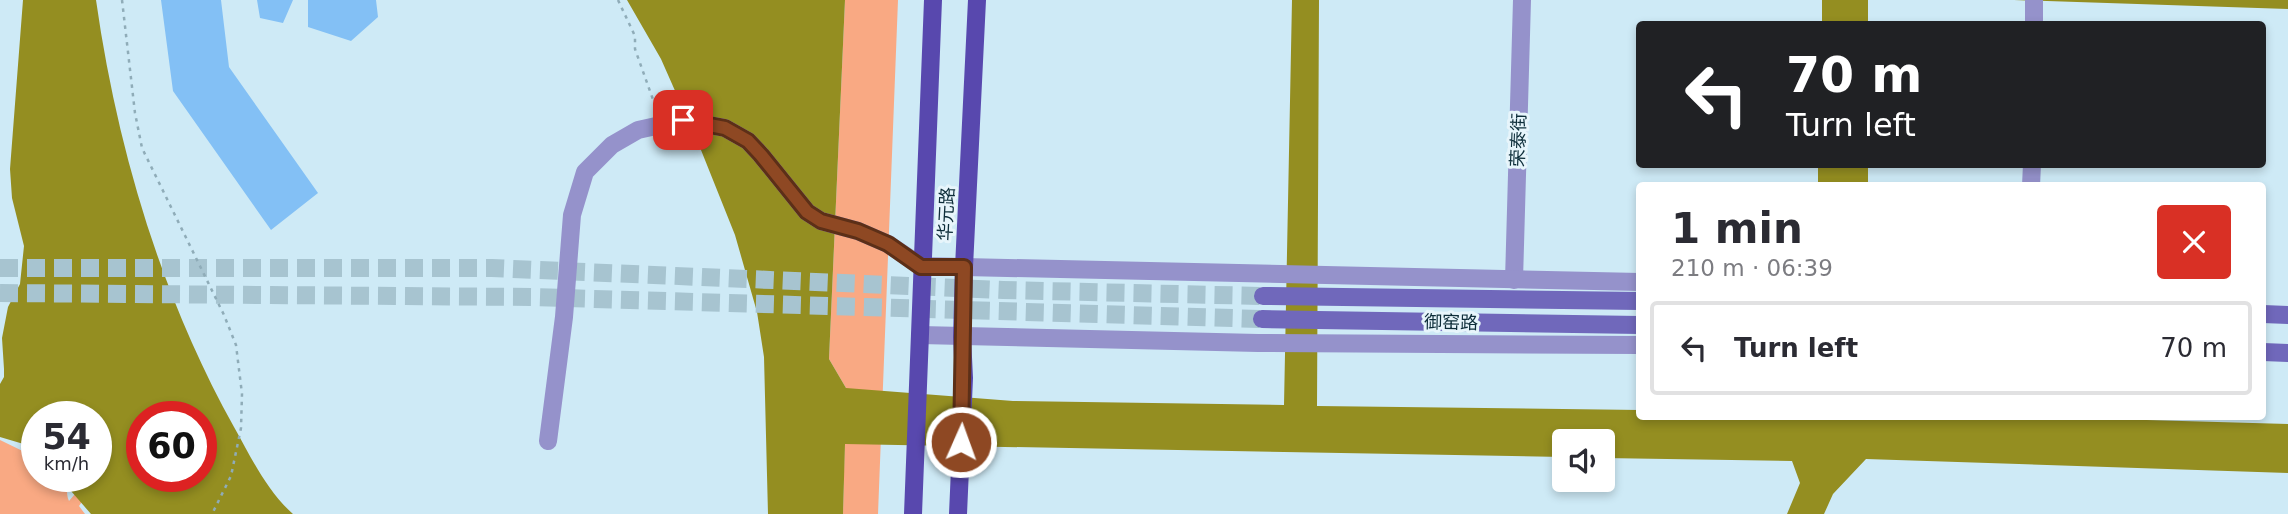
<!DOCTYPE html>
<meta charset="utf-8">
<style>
body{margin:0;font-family:"DejaVu Sans","Noto Sans SC",sans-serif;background:#f2f2f3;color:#2b2b33;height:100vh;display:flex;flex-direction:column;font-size:26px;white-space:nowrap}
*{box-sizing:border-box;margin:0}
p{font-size:23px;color:#7c7c81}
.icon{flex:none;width:38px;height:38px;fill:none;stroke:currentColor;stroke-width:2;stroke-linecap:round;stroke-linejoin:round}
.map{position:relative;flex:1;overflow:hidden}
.details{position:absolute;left:1636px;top:182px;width:630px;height:238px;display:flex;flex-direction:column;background:#fff;border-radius:7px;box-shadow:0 4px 10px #0003}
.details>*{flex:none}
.banner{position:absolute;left:1636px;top:21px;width:630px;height:147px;border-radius:7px;box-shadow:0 4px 10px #0003;background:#202124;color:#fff;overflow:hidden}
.controls{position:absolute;left:1552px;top:429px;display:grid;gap:14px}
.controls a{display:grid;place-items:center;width:63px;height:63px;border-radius:7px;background:#fff;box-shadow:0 4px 10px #0003;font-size:35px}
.speed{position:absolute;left:21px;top:401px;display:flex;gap:14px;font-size:35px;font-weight:700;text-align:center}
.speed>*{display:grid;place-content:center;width:91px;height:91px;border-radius:50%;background:#fff;box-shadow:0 4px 10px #0003;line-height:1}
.speed small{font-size:18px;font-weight:400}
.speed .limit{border:10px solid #d22;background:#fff;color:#111}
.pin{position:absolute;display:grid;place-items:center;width:60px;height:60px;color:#fff;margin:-30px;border-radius:14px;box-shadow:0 4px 10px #0006}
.me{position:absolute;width:77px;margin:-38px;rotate:2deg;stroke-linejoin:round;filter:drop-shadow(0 0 5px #0008)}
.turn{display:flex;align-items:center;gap:24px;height:147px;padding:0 35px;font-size:32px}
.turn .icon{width:91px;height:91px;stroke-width:2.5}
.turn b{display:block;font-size:49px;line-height:60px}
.round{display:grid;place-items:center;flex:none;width:74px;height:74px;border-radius:7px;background:#f2f2f3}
.overview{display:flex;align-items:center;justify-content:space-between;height:119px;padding:0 35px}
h1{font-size:42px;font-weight:800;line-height:52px}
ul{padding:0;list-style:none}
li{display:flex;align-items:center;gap:21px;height:94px;margin:0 14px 10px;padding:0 21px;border:4px solid #e1e1e2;border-radius:7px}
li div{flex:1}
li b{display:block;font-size:26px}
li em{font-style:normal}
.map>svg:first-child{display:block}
.green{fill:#f9a983}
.water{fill:#948e21;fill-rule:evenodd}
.building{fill:#83c0f5}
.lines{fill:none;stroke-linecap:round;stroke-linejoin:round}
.secondary-tunnel{stroke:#a7c4d0;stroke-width:18;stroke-dasharray:18 9;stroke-linecap:butt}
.path{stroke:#8facb8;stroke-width:2.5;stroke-dasharray:3.5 5;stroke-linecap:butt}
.minor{stroke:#9592cb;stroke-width:18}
.tertiary{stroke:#9592cb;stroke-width:18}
.secondary{stroke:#7068bb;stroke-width:18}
.primary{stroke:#5848ae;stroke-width:18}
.route-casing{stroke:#5c2f17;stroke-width:18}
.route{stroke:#8e4823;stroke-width:12}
.labels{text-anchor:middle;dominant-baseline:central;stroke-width:6;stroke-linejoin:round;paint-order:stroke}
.street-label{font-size:18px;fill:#0d2d39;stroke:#e7f5fb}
</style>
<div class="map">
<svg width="2288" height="514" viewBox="0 0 2288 514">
<rect width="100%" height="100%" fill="#ceeaf6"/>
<path class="green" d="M845 0H898L878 514H843L846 388 829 359Z
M0 440 37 458V476H65C69 484 65 493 69 501L80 488 88 493 79 506 85 514H0Z"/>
<path class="water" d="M23 0H96C117 148 161 296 234 427 251 457 266 490 293 514H91L71 491 73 476H96V416H37V448L0 437V384L4 377V369L2 338 8 307 20 284 24 246 12 198 10 169ZM201 416V476H142V416Z
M627 0H845L829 359 846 388 1013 401 1284 405 1292 0H1319L1317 406 1640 410V416H2002L2288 424V473L1866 459 1833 494 1824 514H1787L1800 483 1792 461 1603 458V441H1564V457L845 444 843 514H768L764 357 757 312 735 235 699 145 661 59Z
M1822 0H1868V24H1822Z
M2014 0H2288V9Z
M1818 165H1868V185H1818Z"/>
<path class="building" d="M161 0H221L229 67 318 193 271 230 173 91Z
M257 0H293L283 23 260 18Z
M308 0H376L378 17 351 41 308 27Z"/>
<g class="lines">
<path class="secondary-tunnel" d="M0 268H492L1003 290 1263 296
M0 293 531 297 1262 319"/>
<path class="path" d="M122 0 135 113 142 148 224 315 236 345 242 394 241 428 231 476 212 514
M618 0 635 36V49L656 108"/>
<path class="minor" d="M1514 280 1522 0
M548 441 564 317 572 215 585 172 612 145 638 130 683 120 725 128 748 141 761 155 807 212 821 221 858 231 888 244 921 266"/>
<path class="tertiary" d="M2034 24V0
M2031 186 2032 164
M921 266 1640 282
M920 335 1258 343 1640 345"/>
<path class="secondary" d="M1263 296 1640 301
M2263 314 2288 315
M1262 319 1640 325
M2263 352 2288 353"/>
<path class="primary" d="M913 514 933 0
M958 514 964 378 962 337 964 267 977 0"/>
</g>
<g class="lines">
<g class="route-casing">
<path id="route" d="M683 120 725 128 748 141 761 155 807 212 821 221 858 231 888 244 921 267H964L961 442"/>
</g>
<use href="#route" class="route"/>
</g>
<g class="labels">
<g class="street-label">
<text transform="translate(1518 140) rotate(-88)">荣泰街</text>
<text transform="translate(946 214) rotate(-87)">华元路</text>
<text transform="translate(1451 322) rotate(1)">御窑路</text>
</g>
</g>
</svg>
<div class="controls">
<a><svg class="icon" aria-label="sound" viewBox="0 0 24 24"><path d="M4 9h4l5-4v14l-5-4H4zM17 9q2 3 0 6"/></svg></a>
</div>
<div class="speed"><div>54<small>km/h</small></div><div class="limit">60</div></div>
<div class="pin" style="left:683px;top:120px;background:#d93025"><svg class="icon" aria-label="arrive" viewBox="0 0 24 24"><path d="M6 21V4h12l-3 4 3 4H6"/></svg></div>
<svg class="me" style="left:961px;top:442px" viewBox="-20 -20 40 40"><circle r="17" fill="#8e4823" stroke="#fff" stroke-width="3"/><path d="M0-11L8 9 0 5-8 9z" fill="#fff"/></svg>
<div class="banner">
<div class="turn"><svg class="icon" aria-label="left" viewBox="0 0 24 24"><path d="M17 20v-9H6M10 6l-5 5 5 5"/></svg><div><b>70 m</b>Turn left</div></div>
</div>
<section class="details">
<div class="overview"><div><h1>1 min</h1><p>210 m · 06:39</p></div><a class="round" style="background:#d93025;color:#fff"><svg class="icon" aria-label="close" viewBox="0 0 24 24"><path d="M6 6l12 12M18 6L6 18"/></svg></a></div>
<ul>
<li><svg class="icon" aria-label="left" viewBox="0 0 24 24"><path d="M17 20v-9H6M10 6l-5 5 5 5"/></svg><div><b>Turn left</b></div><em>70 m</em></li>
</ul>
</section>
</div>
